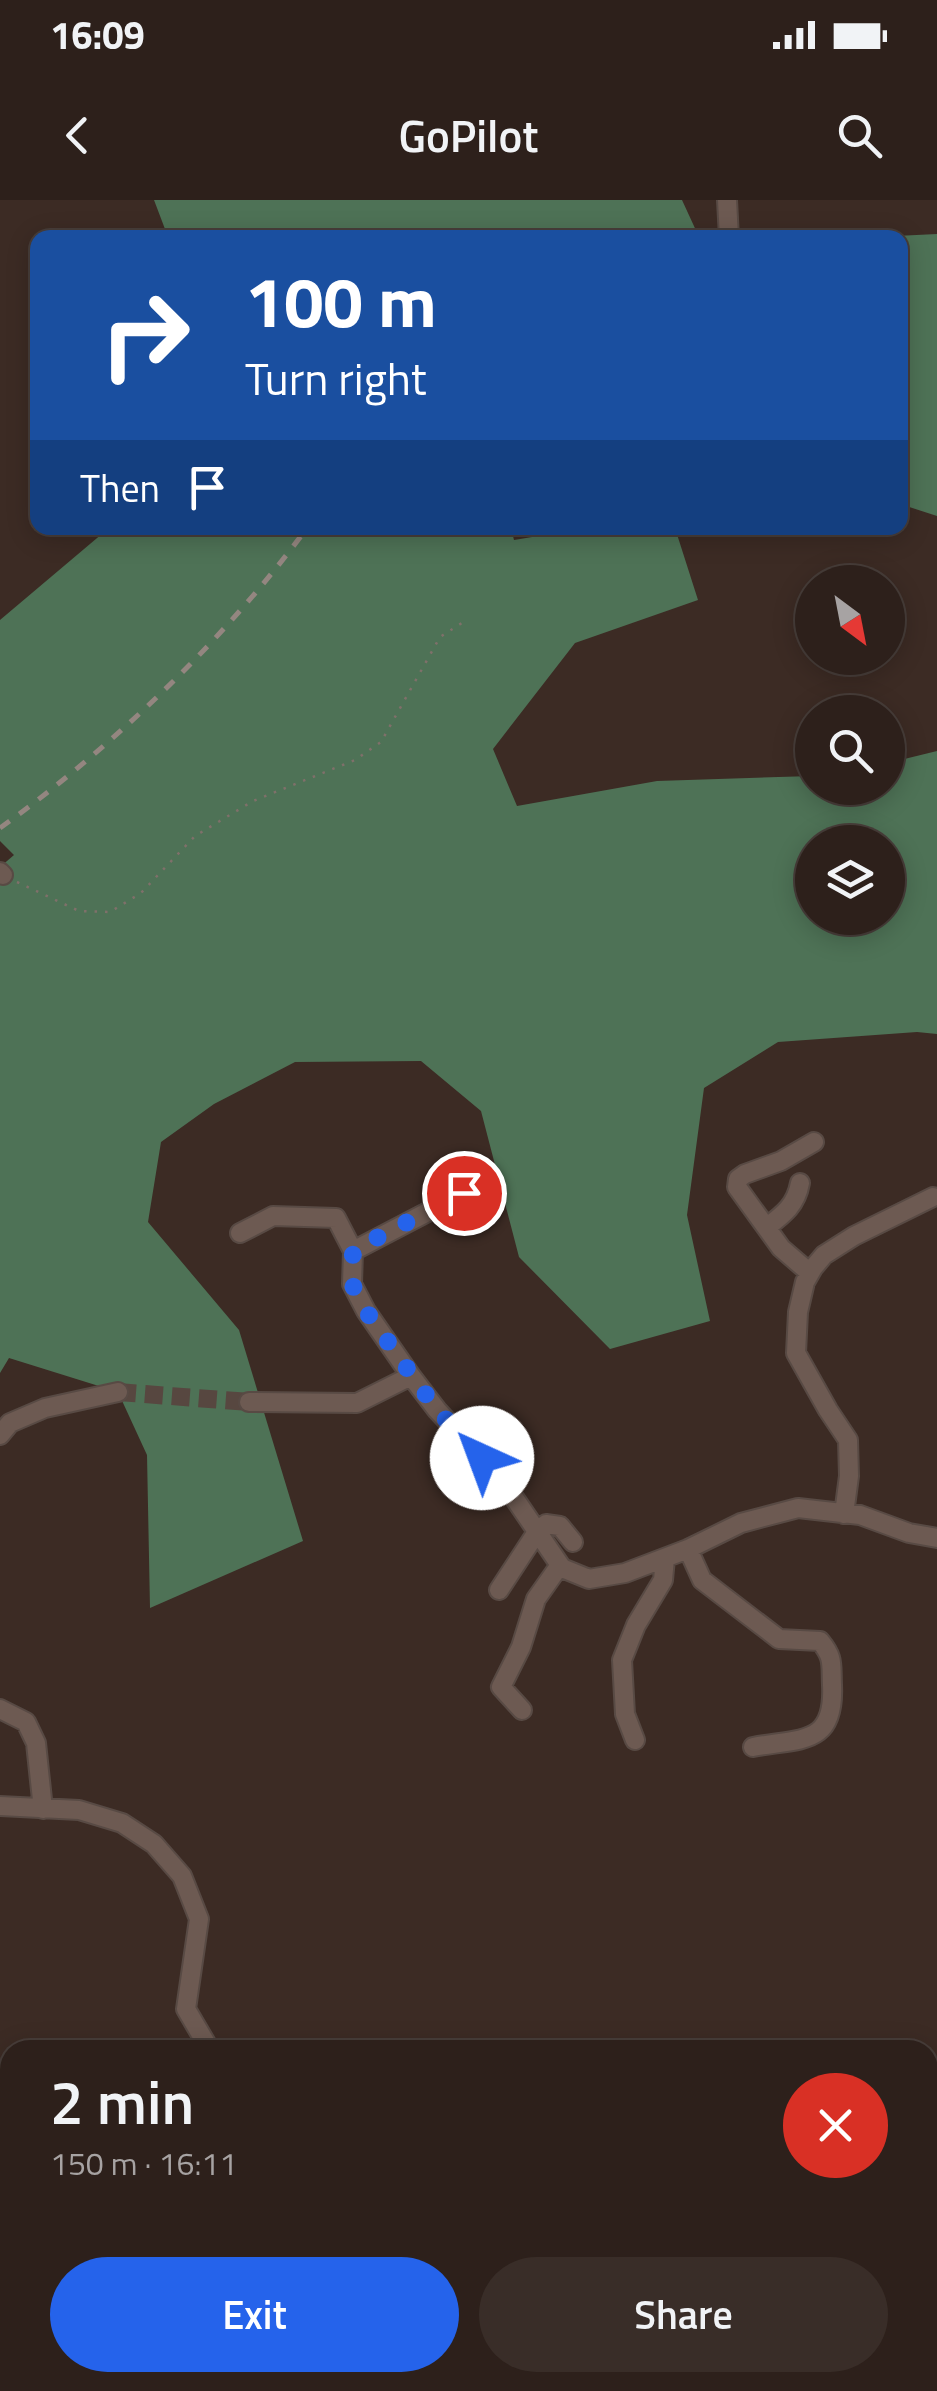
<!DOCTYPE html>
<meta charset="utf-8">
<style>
body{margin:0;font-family:"Titillium Web",sans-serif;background:#392d28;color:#f1f3f6;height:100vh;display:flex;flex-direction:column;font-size:38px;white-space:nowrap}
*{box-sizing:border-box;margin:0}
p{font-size:32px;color:#a7a3a3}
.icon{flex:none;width:55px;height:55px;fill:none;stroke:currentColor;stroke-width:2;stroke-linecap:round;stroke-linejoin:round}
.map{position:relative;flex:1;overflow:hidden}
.drawer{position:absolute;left:0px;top:1840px;width:938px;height:352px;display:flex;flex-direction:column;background:#2d201b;border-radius:30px 30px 0 0;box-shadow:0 5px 25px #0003,0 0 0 2px #483e3a}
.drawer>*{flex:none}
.hud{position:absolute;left:30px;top:30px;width:878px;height:305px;border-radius:20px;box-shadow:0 5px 25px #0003,0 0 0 2px #483e3a;background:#1a4fa0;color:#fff;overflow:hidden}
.needle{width:65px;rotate:148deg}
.controls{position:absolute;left:795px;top:365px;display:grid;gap:20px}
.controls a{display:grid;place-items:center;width:110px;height:110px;border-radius:50%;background:#2d201b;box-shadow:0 5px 25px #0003,0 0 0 2px #483e3a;font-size:50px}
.pin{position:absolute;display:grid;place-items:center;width:85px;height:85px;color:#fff;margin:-42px;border:5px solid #fff;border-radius:50%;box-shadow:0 2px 10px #0007}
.me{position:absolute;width:110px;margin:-55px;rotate:317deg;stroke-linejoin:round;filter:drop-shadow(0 0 8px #0008)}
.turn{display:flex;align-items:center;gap:35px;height:210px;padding:0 50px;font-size:45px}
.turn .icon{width:130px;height:130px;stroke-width:2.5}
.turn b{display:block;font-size:70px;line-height:85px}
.then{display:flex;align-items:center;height:95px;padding:0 50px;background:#0003;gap:20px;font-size:38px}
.round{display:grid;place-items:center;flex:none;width:105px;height:105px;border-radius:52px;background:#392d28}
.overview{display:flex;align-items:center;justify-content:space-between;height:170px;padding:0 50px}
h1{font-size:60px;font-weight:600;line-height:75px}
.action{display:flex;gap:20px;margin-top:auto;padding:20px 50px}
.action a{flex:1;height:115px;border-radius:60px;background:#2563eb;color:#fff;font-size:40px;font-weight:600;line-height:115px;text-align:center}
.action a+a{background:#392d28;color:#f1f3f6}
.status{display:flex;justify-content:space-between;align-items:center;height:70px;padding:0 50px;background:#2d201b;direction:ltr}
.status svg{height:28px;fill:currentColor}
header{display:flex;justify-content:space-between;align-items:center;height:130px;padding:0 50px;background:#2d201b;font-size:45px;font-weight:600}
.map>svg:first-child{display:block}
.forest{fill:#4e7256;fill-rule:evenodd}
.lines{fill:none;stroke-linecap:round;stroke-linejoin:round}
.street-tunnel{stroke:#574740;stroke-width:18;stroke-dasharray:18 9;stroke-linecap:butt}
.street-casing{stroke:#584a44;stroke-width:22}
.path{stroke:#7f706a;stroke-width:2.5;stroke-dasharray:2.5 8;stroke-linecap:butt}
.street{stroke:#6d5a52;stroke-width:18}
.rail{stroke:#948680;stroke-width:5;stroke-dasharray:12 12;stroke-linecap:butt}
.route{stroke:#2563eb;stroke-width:18;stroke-dasharray:0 32.4}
</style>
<div class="status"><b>16:09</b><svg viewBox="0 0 49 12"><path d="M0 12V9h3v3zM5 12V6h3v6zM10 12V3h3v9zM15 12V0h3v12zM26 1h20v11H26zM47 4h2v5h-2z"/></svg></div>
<header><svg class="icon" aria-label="back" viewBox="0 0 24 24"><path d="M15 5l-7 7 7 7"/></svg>GoPilot<svg class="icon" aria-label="search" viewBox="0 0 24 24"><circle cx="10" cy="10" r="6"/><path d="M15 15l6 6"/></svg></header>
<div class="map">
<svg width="937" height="2191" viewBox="0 0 937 2191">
<rect width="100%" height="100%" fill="#3c2b24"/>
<path class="forest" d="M154 0H682L699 37H168Z
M937 34V316L900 304V38L875 37Z
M98 328H511L514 340 586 328H675L698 400 575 443 493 549 517 606 657 581 812 576V588H888V563L937 551V834L917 832 778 842 704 888 687 1015 710 1121 610 1149 519 1057 481 911 421 861 295 862 214 904 161 942 148 1022 239 1130 303 1341 150 1408 147 1255 118 1192 9 1158 0 1173V667L14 655 0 641V420L103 333ZM812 642H888V718H812Z"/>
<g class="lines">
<path class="street-tunnel" d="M118 1192 249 1202"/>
<g class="street-casing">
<path id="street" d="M727 0 729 38
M0 672 3 675
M767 1027C784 1014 796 1005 800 983
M240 1033 273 1016 336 1018 353 1051 352 1084 366 1111 411 1176
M353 1051 464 993
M810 1073 781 1048 737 987 738 979 745 974 781 961 814 942
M249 1202 357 1203 411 1176 437 1210 502 1280 562 1368 589 1379 625 1373 688 1349 741 1323 798 1308 860 1315 909 1333 937 1338
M0 1235 10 1223 45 1208 118 1192
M844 1314 849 1276 848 1240 828 1210 796 1153 798 1112 805 1082 813 1068 824 1055 854 1036 933 997
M688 1349 702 1380 779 1439 820 1441C834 1458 831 1463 832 1485 835 1546 801 1538 753 1547
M499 1390 537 1332 546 1324 560 1326 573 1342
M0 1509 26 1522 36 1543 43 1609
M522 1510 501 1487 521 1447 536 1399 560 1365
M635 1540 625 1514 622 1460 636 1425 663 1380 665 1358
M0 1606 79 1610 122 1623 154 1644 182 1676 199 1719 186 1809 210 1850
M0 2039 10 2036
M928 2131 937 2129
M311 2182 338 2188 352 2182
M166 2191 174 2182
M770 2191 772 2182"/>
</g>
<path class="path" d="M17 682 79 711 110 712 141 693 195 636 253 601 355 560 381 542 440 437 468 419"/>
<use href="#street" class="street"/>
<path class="rail" d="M0 628C113 547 225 439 307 328"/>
</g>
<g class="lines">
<path class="route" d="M464 993 353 1050 352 1084 366 1111 437 1210 482 1258"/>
</g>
</svg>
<div class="controls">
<a><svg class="needle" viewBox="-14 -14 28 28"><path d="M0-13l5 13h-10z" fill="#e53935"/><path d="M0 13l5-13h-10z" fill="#a7a3a3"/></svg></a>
<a><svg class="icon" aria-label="search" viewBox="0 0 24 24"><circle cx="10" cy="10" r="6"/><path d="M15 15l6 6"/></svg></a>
<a><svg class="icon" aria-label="layers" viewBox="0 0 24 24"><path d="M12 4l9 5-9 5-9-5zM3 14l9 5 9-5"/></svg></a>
</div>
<div class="pin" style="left:464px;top:993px;background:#d93025"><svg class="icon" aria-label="arrive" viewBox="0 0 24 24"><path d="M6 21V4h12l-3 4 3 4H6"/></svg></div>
<svg class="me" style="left:482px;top:1258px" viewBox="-20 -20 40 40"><circle r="19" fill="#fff"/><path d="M0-13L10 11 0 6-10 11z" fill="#2563eb"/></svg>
<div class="hud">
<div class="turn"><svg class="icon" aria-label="right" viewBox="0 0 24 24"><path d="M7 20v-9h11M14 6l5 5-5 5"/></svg><div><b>100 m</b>Turn right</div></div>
<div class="then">Then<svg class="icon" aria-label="arrive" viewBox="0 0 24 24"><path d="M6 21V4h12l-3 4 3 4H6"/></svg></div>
</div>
<section class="drawer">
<div class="overview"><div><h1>2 min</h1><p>150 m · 16:11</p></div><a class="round" style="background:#d93025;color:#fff"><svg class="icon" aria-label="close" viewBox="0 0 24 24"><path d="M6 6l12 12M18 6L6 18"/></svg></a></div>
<div class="action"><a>Exit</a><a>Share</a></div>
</section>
</div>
